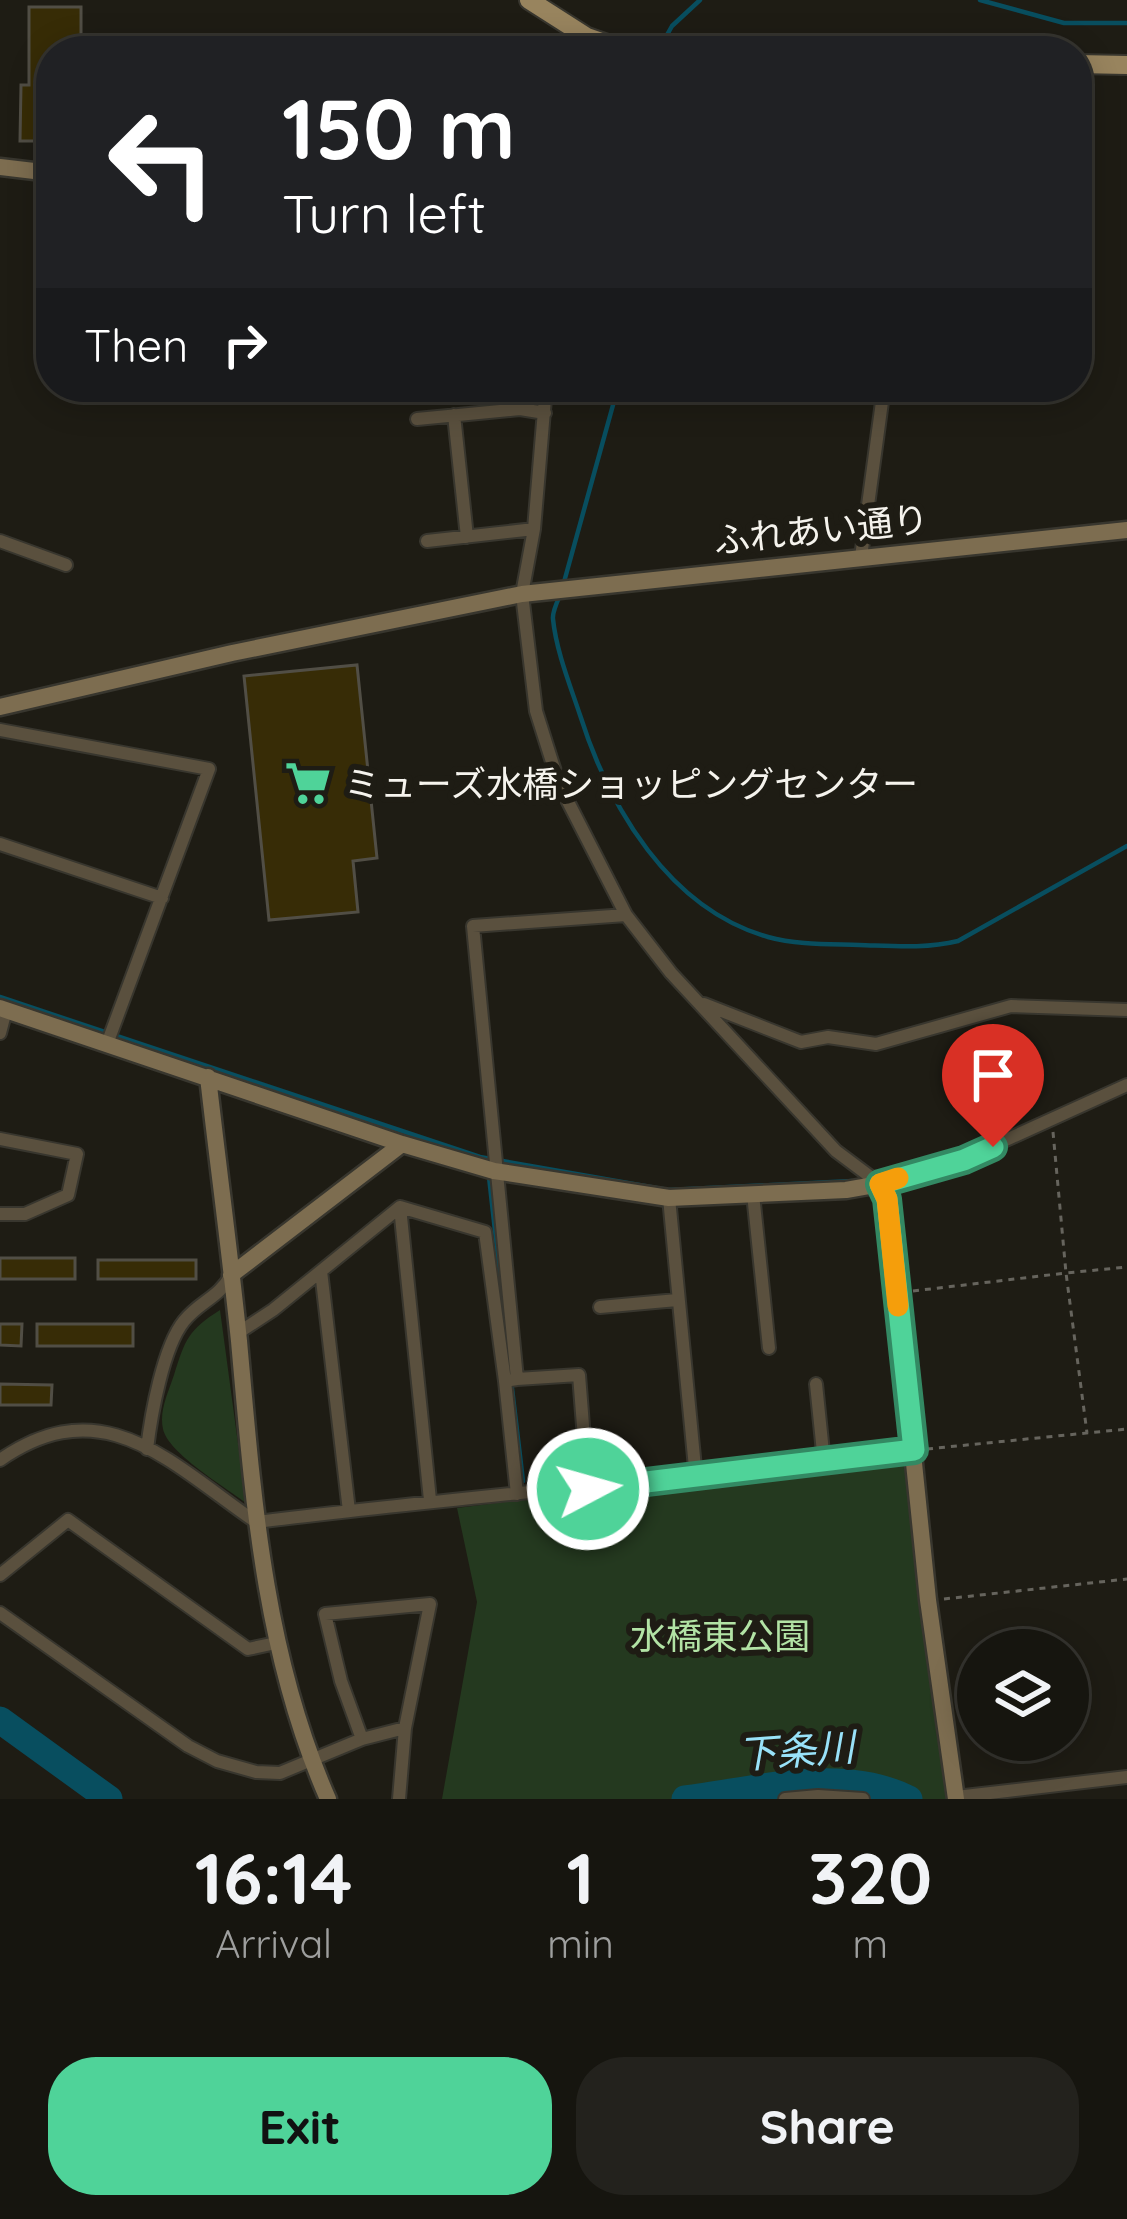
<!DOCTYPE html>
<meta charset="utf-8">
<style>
body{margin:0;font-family:Quicksand,"Noto Sans JP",sans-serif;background:#23221d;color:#f1f3f6;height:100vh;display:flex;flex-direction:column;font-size:45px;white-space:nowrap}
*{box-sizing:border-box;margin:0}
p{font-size:39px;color:#9e9f9e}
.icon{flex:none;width:66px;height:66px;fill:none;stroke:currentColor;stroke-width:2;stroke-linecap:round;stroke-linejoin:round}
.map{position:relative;height:1799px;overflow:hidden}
.side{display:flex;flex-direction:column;background:#16150f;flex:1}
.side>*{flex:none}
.top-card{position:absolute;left:36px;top:36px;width:1056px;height:366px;border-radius:48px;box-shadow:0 6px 30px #0003,0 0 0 3px #35342f;background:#202124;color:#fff;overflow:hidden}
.buttons{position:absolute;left:957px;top:1629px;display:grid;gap:24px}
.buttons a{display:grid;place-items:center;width:132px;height:132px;border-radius:50%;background:#16150f;box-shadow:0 6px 30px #0003,0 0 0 3px #35342f;font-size:60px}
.pin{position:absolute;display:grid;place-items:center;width:102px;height:102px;color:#fff;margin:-123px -51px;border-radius:50% 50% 50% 0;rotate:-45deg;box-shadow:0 0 12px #0007}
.pin .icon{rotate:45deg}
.me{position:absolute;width:132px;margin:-66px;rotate:84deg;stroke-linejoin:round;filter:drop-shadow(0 0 9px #0008)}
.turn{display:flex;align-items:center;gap:42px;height:252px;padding:0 48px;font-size:54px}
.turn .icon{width:156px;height:156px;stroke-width:2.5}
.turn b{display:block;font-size:84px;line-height:102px}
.then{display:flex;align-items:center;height:114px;padding:0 48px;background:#0003;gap:24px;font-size:45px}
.eta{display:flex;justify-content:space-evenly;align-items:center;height:204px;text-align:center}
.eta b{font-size:72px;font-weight:700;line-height:84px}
.cta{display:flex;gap:24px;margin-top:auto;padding:24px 48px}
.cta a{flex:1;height:138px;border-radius:48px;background:#4fd399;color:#111;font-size:48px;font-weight:700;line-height:138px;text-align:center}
.cta a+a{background:#23221d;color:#f1f3f6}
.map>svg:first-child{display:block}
.green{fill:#24391f}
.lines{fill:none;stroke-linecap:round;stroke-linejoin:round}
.stream{stroke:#084e5f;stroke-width:4.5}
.river{stroke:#084e5f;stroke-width:27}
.building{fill:#372c06;stroke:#514e45;stroke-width:3}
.street-casing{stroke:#38362e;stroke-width:16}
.secondary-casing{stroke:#38362e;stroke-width:21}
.primary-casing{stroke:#38362e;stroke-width:22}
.path{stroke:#66645d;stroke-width:3;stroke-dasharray:6 6;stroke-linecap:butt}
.street{stroke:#5a503e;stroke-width:12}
.secondary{stroke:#7d6d50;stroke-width:16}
.primary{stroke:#98845e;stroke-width:18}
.route-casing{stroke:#338963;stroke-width:30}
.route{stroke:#4fd399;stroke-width:21}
.slow{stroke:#f59e0b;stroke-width:21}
.labels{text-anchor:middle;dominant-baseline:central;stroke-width:12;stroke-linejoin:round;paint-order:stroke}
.street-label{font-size:36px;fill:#f5f3ed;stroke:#1e1c14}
.poi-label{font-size:36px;fill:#f5f3ed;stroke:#1e1c14;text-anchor:start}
.park-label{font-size:36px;fill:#b2e3a5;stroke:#1e1c14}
.water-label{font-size:39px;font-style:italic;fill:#99e2f9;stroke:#1e1c14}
</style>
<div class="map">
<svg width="1127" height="1799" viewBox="0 0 1127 1799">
<rect width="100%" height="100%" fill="#1e1c14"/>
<path class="green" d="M220 1310 246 1503C225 1487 168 1453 163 1429 159 1411 168 1393 174 1375 185 1340 188 1330 220 1310Z
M913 1450 947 1799H909L879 1784 826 1781 684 1799H442L477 1602 457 1508Z"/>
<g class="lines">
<path class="stream" d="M980 0 1064 23H1127
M658 51 672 26 700 0
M564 582 618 387
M561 593C558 600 552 612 553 619 556 650 570 685 580 715 609 807 669 909 768 937 797 945 828 944 859 945 893 946 925 949 958 941L1127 846
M0 997 480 1157 668 1190 852 1181
M489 1177 509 1356
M511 1380 523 1481"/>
<path class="river" d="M0 1720 109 1799
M685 1799C758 1790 841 1765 909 1799"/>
</g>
<path class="building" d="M29 7H81V51H51V158H36V141H20L21 85H29Z
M357 665 377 858 353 861 358 912 269 920 244 676Z
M0 1258H75V1279H0Z
M98 1260H196V1279H98Z
M0 1324H22L21 1346 0 1345Z
M37 1324H133V1346H37Z
M0 1384 52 1385 51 1405H0Z"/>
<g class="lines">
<g class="street-casing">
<path id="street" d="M546 387 534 529 522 594 536 711 559 784 626 915 671 973 836 1151 880 1184 964 1159 1127 1085
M454 415 467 537
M417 419 520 409 545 413
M0 541 66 565
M427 541 534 529
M861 557 884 387
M0 730 209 769 107 1044
M0 844 162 898
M704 1004 801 1042 828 1037 876 1044 1011 1006 1127 1010
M0 1033 6 1010
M0 1139 77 1154 68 1195 25 1214H0
M753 1194 769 1348
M669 1198 696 1478
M400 1207 430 1500
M400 1207 485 1232 505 1381
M321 1271 349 1511
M600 1307 677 1300
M238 1333 273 1310 400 1207
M517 1379 579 1375 588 1489
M816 1384 824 1462
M147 1449C151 1415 163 1347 184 1321 200 1301 219 1298 231 1275
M0 1460C104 1388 170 1463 256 1522 475 1495 694 1478 913 1450
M517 1494 505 1381 517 1379 473 926 626 915
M0 1575 68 1520 248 1649 276 1643
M0 1613 188 1746 217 1761 256 1772 280 1773 362 1739 405 1728 399 1799
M362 1739 341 1681 325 1614 430 1604 405 1728
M956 1797 1127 1777
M785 1799 818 1796 863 1799"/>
</g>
<g class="secondary-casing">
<path id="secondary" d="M0 167 51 173
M0 707 232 653 522 594 1127 530
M0 1008 402 1144 494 1171 669 1198 846 1190 880 1184 887 1199 928 1600 956 1799
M208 1077C218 1165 230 1253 239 1341 253 1497 264 1654 328 1799
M231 1275 402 1144"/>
</g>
<g class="primary-casing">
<path id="primary" d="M529 0 587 37 627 51
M886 51H902
M1077 64 1127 65"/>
</g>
<path class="path" d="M1053 1132 1066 1273 1127 1267
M913 1291 1066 1273 1087 1433
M927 1449 1127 1429
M944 1599 1127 1579"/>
<use href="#street" class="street"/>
<use href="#secondary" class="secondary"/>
<use href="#primary" class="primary"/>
</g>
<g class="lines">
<g class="route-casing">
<path id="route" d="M588 1489 914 1450 887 1199 880 1184 964 1160 993 1147"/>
</g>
<use href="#route" class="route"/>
<path class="slow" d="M898 1306 887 1199 880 1184 898 1178"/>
</g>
<defs>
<g id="supermarket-bare" transform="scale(3.6)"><path d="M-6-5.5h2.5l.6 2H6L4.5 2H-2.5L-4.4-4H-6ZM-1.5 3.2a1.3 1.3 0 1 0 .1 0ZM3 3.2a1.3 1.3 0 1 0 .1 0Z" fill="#4fd399" stroke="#1e1c14" stroke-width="2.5" paint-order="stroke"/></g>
</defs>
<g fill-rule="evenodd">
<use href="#supermarket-bare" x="308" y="783"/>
</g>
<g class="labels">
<g class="street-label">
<text transform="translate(821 529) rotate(-6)">ふれあい通り</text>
</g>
<g class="poi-label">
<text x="344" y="783">ミューズ水橋ショッピングセンター</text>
</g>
<g class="park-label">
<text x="720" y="1635">水橋東公園</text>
</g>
<g class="water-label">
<text transform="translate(796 1750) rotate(-4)">下条川</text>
</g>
</g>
</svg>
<div class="buttons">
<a><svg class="icon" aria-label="layers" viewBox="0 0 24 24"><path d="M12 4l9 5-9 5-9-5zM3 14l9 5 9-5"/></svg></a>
</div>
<div class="pin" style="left:993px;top:1147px;background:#d93025"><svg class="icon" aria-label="arrive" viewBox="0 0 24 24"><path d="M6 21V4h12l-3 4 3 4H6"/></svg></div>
<svg class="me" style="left:588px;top:1489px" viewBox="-20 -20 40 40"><circle r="17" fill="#4fd399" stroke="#fff" stroke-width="3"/><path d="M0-11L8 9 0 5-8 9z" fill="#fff"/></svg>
<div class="top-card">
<div class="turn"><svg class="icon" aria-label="left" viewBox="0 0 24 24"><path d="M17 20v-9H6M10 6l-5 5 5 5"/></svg><div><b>150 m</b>Turn left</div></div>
<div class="then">Then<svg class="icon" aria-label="right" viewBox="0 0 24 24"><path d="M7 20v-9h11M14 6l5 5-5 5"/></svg></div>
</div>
</div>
<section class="side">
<div class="eta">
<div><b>16:14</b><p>Arrival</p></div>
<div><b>1</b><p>min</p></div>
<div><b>320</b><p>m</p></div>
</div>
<div class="cta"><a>Exit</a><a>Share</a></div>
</section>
